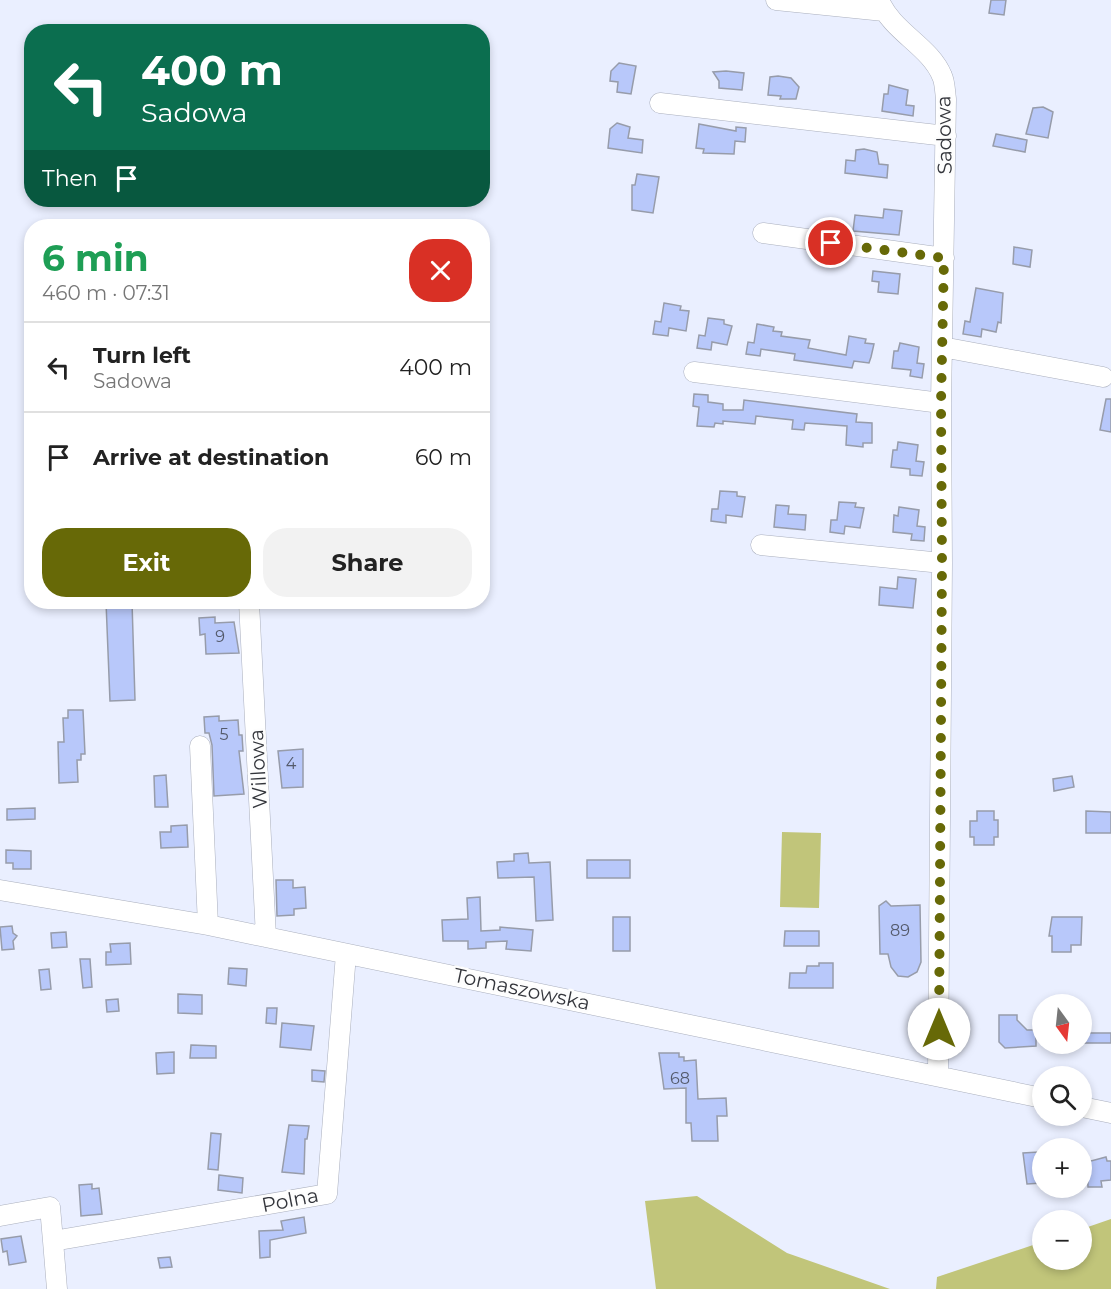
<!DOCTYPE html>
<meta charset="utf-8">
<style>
body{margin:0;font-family:Montserrat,sans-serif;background:#f2f2f2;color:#222;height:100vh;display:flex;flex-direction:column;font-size:22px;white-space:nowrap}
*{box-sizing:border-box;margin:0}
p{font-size:20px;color:#767676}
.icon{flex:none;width:33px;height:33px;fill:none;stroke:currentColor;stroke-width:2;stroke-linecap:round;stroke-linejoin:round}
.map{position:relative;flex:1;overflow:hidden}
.panel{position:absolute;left:24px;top:219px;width:466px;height:390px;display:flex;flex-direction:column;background:#fff;border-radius:24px;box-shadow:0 3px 9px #0003}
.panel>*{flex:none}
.hud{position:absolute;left:24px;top:24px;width:466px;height:183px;border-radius:24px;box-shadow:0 3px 9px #0003;background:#0b6e4f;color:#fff;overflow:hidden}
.needle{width:39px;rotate:165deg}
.tools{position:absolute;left:1032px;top:994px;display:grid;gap:12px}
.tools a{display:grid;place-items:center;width:60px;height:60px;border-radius:50%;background:#fff;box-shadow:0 3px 9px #0003;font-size:30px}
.pin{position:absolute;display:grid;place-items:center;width:51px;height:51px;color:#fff;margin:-26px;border:3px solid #fff;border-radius:50%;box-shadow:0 2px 6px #0007}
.me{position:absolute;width:66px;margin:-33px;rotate:0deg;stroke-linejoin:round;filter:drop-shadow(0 0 4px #0008)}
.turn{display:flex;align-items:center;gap:21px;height:126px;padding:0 18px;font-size:27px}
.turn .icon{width:78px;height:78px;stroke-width:2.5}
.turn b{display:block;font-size:42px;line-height:51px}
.then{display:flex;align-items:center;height:57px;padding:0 18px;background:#0003;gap:12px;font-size:22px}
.round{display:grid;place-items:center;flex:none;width:63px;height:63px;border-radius:24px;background:#f2f2f2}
.head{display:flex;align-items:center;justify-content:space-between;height:102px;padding:0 18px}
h1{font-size:36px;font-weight:700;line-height:45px;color:#1e9e55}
.primary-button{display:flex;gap:12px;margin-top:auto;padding:12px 18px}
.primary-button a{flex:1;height:69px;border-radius:24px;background:#676907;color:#fff;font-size:24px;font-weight:700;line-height:69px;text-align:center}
.primary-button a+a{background:#f2f2f2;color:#222}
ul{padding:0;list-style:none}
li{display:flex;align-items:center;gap:18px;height:90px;padding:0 18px;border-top:2px solid #e0e0e0}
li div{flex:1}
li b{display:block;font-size:22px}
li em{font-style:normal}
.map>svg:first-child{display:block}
.green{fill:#c1c57a}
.building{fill:#b8c8fa;stroke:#979caa;stroke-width:1.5}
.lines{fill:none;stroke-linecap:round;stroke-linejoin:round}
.minor-casing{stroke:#aaafbd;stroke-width:21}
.minor{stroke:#fff;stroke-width:20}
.route{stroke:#676907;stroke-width:10;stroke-dasharray:0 18}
.labels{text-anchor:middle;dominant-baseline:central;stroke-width:5;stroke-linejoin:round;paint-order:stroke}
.number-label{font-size:16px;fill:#545a6b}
.street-label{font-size:20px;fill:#33353b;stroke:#fdfdfd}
</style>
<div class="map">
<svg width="1111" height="1289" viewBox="0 0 1111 1289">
<rect width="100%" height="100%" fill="#eaefff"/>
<path class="green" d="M782 832 821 833 819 908 780 907Z
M697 1196 787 1253 890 1289H656L645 1201Z
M1111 1219V1289H936L937 1277 1042 1242V1260H1082V1229Z"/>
<path class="building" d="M991 0H1006L1004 15 989 13Z
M619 63 636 66 631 94 617 92 618 82 610 81 611 71Z
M726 71 744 73 742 90 719 88V81L713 72Z
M778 76 791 78 799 87 796 99H780L781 96 768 95 770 77Z
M889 85 908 90 906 105 914 106 913 116 882 111 884 94H888Z
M1043 107 1053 112 1048 138 1026 134 1033 108Z
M617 123 630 127 628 138 643 140 642 153 608 148 610 129Z
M699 124 736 131V127L746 128 745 142 735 141 734 154 703 153 704 149 696 148Z
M996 134 1027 140 1025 152 993 146Z
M864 149 877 152 879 164 888 165 887 178 845 173 846 160 855 161 856 150Z
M637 174 659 177 653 213 632 210V185H635Z
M884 209 902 211 899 235 853 231 855 215 883 218Z
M1014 247 1032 250 1030 267 1013 264Z
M873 271 900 274 898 294 878 292 879 282 872 281Z
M976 288 1003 293 1001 323 998 322 996 332 982 329 981 337 963 334 965 321 970 322Z
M664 303 681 306 680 310 689 311 686 331 669 328 668 336 653 334 655 321 661 322Z
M708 318 724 320V324L732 326 727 345 712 342 711 350 697 348 699 335 705 336Z
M757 324 774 327 773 331 782 332 781 336 810 340 808 348 846 355 849 336 866 339 865 343 874 344 871 357 869 363 854 361 852 368 794 360 795 354 761 349 760 356 746 354 748 342 754 343Z
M900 343 919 347 917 363 924 364 922 378 910 376 911 370 892 368 894 351H898Z
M694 394 708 395V402L723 404V410H743L744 400 857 414 856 422 872 423V443H863V447L846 445 847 426 805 423 804 430 792 429 793 420 756 416 755 424 723 421V424L715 423 714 427 697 426 699 407 693 406Z
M1106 399H1111V432L1100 430Z
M898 442 918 445 916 461 924 462 922 476 910 475V469L891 467 893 450H897Z
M720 491 737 492V496L745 497 742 517 726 515V523L711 521 712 509H718Z
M839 502 856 503 855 507 864 508 860 528 845 526 844 534 830 532 831 520H837Z
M776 505 789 506 788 514 806 515 805 530 774 527Z
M899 507 919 510 917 526 925 527 924 541 911 540 912 534 893 532 894 515 898 516Z
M898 577 916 579 913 608 879 605 880 587 897 589Z
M106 602H132L135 700 110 701Z
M215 617V623L234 622 239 653 206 654 205 634 200 635 199 618Z
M68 710H83L85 754H81V760H77L78 782 59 783 58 742H64L63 718H68Z
M219 716V721L238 720 239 735H242L243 751H239L244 794 214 796 212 745 209 733H205L204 717Z
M303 749V787L282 788 278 751Z
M166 775 168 807H155L154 776Z
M1072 776 1074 787 1054 791 1053 779Z
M35 808V819L7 820V809Z
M977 811H994V820H998V837H994V845H974V837H970V821H977Z
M1086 811 1111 812V833H1086Z
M187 825 188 847 161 848 160 832H171V826Z
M6 850 31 851V869H13V863H6Z
M528 853 529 863 550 862 553 920 536 921 534 877 498 878 497 862 514 861V854Z
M587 860H630V878H587Z
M276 880H293V888L305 887 306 908 294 909V915L277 916Z
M480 897 481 931 500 930V927L533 930 531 951 506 949 507 941 486 942V948L468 949V941H443L442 920 468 919 467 898Z
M886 901 891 906 920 905 921 962 917 972 908 977 898 976 891 967 888 954H880L879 906Z
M613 917H630V951H613Z
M1052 917H1082L1081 945H1071V952H1052V936H1049Z
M12 926 13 933 17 936 13 941 14 949 2 950 0 927Z
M785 931H819V946H784Z
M66 932 67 947 52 948 51 933Z
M130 943 131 964 106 965V952H111L110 944Z
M80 959H90L92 987 83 988Z
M819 963H833V988H789L790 973H806L807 966H819Z
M229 968 247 969 246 986 228 984Z
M49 969 51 989 41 990 39 970Z
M178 994 202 995V1014L178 1013Z
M118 999 119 1011 107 1012 106 1000Z
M267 1008H277L276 1024 266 1023Z
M999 1015H1017V1020L1027 1030H1036V1046L1005 1048 999 1042Z
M282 1023 314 1026 311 1050 280 1047Z
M1082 1033H1111V1043H1082Z
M191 1045 216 1046V1058H190Z
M174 1052V1073L157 1074 156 1053Z
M659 1053H679V1057H684V1061L696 1060 698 1099 726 1098 727 1116H717L718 1141H692L691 1123H686V1088L664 1089Z
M312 1070 325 1071 324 1082 312 1081Z
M289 1125 309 1126 307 1139H305L304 1174 282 1172Z
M211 1133 221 1134 218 1170 208 1169Z
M1039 1152V1161H1042V1183L1027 1184 1023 1153Z
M1106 1157 1107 1161H1111V1180L1101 1181 1102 1187H1088L1087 1162Z
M219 1175 243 1178 242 1193 218 1190Z
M92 1184V1189L99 1188 102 1214 81 1216 79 1185Z
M304 1217 306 1233 270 1240V1257L260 1258 259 1231 283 1230 281 1221Z
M21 1236 26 1262 9 1265 7 1251 3 1252 1 1239Z
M170 1257 172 1267 160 1268 158 1258Z"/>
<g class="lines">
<g class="minor-casing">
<path id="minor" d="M776 0 884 11
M879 0C892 32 930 46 942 76 945 82 945 92 946 99L941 403 942 563 938 1075
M660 103 946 136
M763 233 944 258
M942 347 1103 377
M694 372 941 403
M761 545 942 563
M249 602 266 937
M200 746 208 925
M0 890 208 925 1042 1098
M1082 1107 1111 1113
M0 1216 50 1207 53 1241 327 1194 346 954
M53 1241 57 1289"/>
</g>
<use href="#minor" class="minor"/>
</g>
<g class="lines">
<path class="route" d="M831 243 944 258 941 403 942 563 939 1029"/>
</g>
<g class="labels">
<g class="number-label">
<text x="220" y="636">9</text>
<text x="224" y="734">5</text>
<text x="291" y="763">4</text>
<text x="900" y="930">89</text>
<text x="680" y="1078">68</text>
</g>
<g class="street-label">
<text transform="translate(944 135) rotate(-91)">Sadowa</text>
<text transform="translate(258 769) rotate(-93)">Willowa</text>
<text transform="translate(522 989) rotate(12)">Tomaszowska</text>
<text transform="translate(290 1200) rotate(-11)">Polna</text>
</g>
</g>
</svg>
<div class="tools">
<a><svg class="needle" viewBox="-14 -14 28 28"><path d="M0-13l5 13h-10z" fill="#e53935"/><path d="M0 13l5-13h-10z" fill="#767676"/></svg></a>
<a><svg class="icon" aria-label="search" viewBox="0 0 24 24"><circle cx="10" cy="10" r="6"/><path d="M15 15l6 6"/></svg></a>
<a>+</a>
<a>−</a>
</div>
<div class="pin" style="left:831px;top:243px;background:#d93025"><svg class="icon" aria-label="arrive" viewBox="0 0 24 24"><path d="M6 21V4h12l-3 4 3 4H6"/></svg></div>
<svg class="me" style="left:939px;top:1029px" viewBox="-20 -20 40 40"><circle r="19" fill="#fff"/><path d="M0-13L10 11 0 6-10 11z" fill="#676907"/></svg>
<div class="hud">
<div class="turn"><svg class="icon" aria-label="left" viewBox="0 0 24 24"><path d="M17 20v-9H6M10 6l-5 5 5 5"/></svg><div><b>400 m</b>Sadowa</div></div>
<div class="then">Then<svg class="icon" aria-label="arrive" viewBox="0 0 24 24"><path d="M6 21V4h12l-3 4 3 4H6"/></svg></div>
</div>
<section class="panel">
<div class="head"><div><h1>6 min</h1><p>460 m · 07:31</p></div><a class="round" style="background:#d93025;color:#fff"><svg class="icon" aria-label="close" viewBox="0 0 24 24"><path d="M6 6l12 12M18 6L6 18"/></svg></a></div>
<ul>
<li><svg class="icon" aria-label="left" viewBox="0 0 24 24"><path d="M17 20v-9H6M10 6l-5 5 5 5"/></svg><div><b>Turn left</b><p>Sadowa</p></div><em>400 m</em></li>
<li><svg class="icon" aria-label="arrive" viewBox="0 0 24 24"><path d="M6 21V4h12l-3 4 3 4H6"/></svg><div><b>Arrive at destination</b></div><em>60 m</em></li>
</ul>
<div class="primary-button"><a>Exit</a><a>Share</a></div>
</section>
</div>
